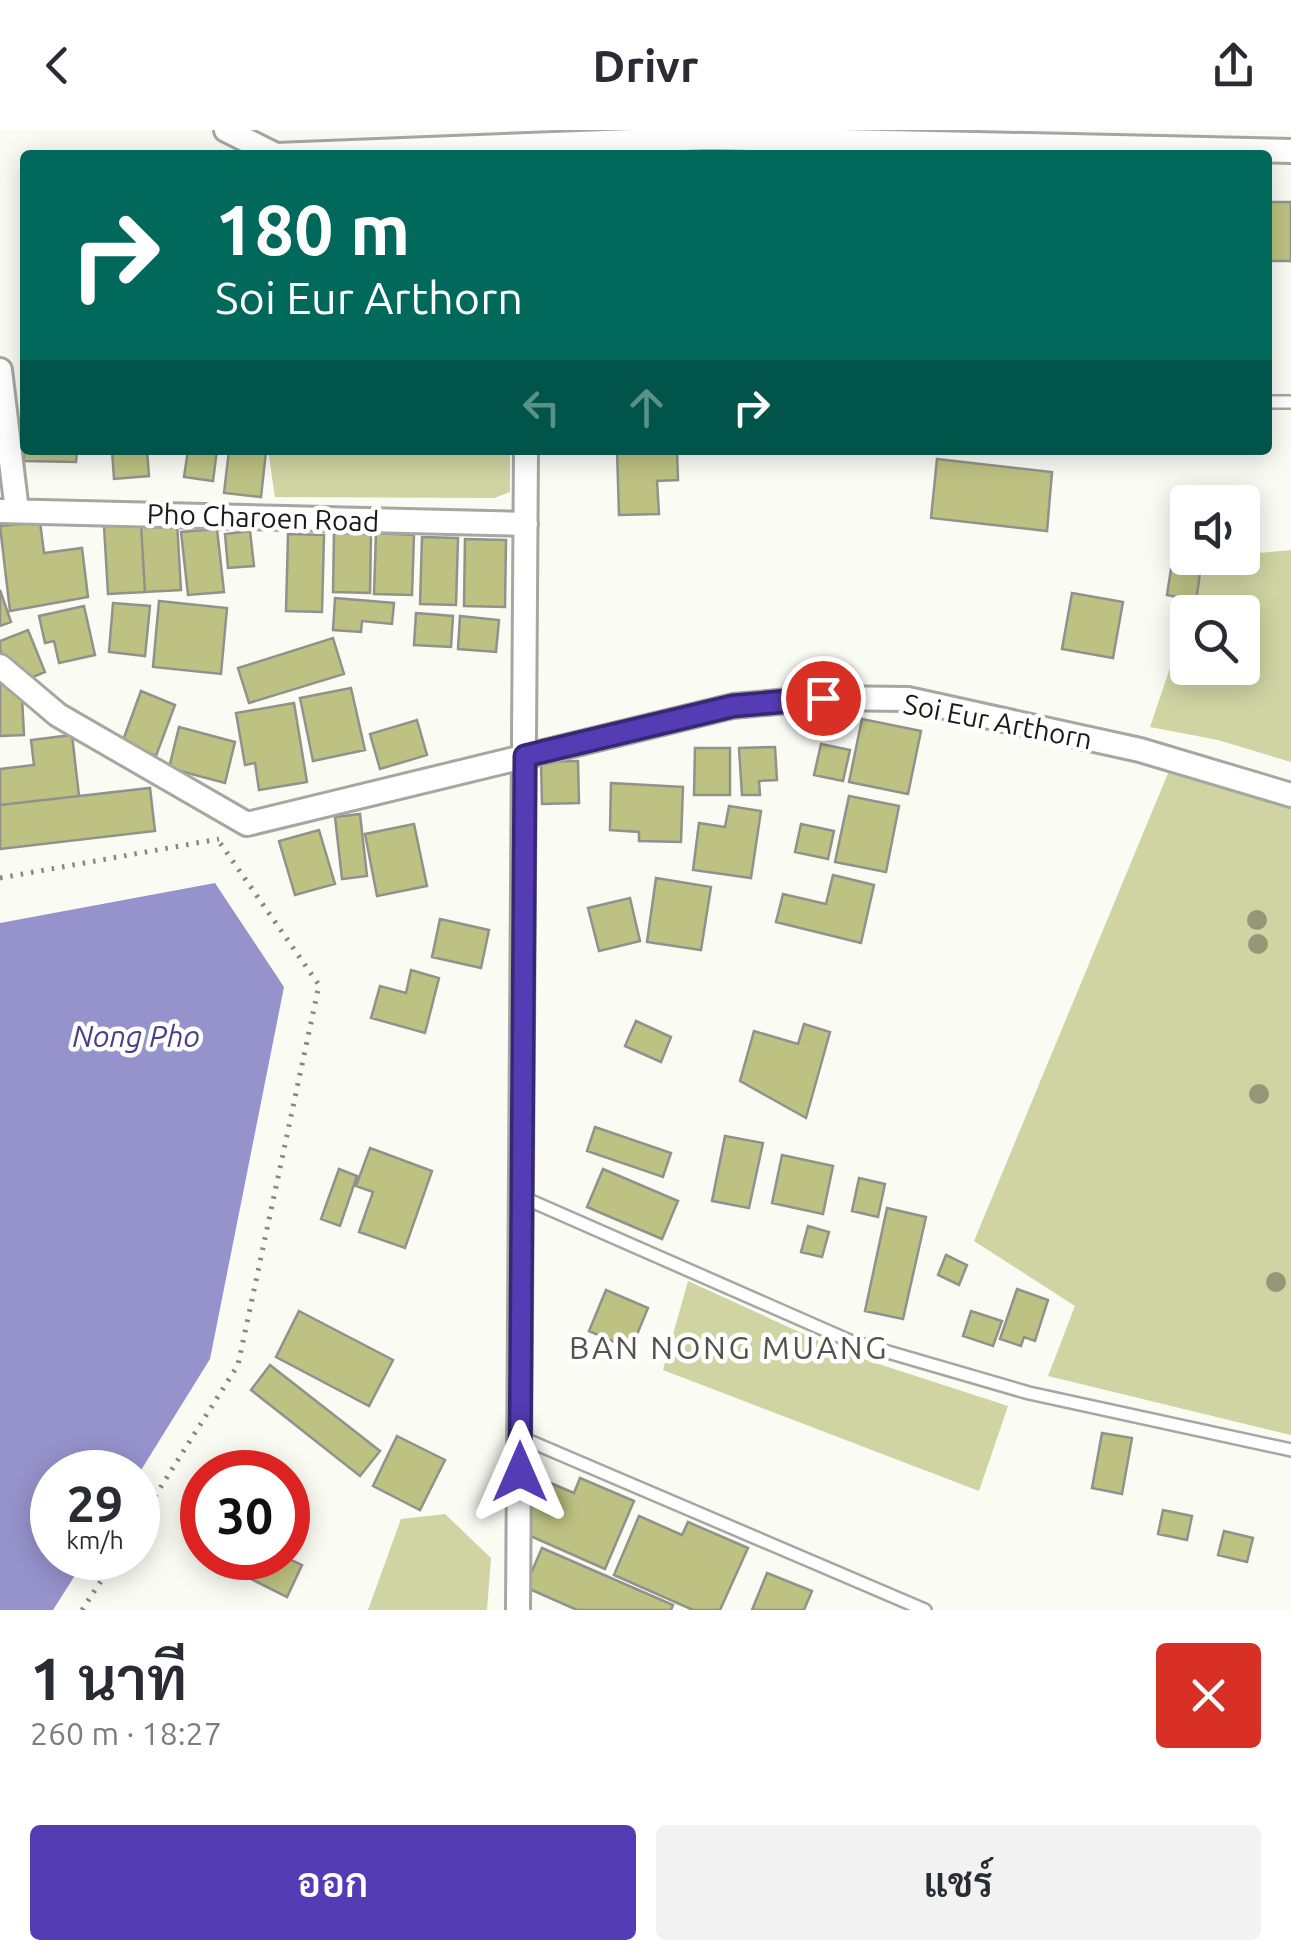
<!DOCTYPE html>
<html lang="th">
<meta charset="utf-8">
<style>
body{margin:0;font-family:Ubuntu,Sarabun,sans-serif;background:#f2f2f3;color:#2b2b33;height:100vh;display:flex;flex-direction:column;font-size:38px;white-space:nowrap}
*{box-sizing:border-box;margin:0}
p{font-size:32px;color:#7c7c81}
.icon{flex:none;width:55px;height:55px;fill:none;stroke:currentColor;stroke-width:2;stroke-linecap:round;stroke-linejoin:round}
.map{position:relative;height:1480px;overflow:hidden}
.panel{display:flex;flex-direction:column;background:#fff;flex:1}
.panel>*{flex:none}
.hud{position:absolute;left:20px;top:20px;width:1252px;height:305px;border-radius:10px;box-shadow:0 5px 25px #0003;background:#00695c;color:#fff;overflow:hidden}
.tools{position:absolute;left:1170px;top:355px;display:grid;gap:20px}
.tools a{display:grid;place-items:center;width:90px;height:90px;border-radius:10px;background:#fff;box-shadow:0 5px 25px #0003;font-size:50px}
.speed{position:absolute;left:30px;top:1320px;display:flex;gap:20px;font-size:50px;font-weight:700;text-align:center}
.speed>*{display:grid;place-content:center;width:130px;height:130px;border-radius:50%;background:#fff;box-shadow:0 5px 25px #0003;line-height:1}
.speed small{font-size:25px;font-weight:400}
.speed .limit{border:15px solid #d22;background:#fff;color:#111}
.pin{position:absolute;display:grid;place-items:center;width:85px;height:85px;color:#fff;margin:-42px;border:5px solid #fff;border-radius:50%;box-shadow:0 2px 10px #0007}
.me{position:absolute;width:110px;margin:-55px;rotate:0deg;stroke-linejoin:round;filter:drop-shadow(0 0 8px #0008)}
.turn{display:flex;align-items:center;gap:35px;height:210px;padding:0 30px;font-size:45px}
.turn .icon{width:130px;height:130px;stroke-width:2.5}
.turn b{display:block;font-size:70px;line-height:85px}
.lanes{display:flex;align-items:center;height:95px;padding:0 30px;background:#0003;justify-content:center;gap:50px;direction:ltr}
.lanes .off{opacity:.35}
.round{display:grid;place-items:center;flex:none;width:105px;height:105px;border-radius:10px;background:#f2f2f3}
.summary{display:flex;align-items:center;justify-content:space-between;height:170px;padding:0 30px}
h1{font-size:60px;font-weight:600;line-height:75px}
.primary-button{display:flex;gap:20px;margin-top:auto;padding:20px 30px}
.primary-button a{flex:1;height:115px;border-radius:10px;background:#543cb4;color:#fff;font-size:40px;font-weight:600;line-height:115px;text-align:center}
.primary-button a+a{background:#f2f2f3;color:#2b2b33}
header{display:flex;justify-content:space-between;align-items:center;height:130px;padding:0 30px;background:#fff;font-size:45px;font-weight:600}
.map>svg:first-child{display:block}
.green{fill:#d0d3a2}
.water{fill:#9693cc}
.building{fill:#bdc182;stroke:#91928b;stroke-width:2.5}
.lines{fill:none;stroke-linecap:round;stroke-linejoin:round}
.lane-casing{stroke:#a6a7a0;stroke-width:16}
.street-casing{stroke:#a6a7a0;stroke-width:28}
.path{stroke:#868782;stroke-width:5;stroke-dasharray:2.5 8;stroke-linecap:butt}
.lane{stroke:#fff;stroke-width:11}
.street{stroke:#fff;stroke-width:22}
.tree{fill:#969779}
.route-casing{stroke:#372775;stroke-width:25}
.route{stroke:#543cb4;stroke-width:18}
.labels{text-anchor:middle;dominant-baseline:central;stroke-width:9;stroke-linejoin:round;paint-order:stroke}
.street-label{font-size:28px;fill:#191a17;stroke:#fff}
.water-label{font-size:30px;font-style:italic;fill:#494187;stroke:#fff}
.quarter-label{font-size:32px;letter-spacing:2.5px;fill:#52534c;stroke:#fff}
</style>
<header><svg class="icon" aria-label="back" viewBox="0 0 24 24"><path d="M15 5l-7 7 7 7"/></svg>Drivr<svg class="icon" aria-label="share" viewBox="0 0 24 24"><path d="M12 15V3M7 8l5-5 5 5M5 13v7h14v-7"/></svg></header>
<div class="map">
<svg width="1291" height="1480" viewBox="0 0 1291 1480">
<rect width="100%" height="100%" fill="#fafbf3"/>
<path class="green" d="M268 320H510V362L494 368 275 367Z
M1291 420V632L1218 610 1150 597 1187 488 1188 538H1242V482H1189L1208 428Z
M1171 636 1291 675V1305L1048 1246 1075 1176 974 1111Z
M688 1151 845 1223 1008 1276 979 1361 663 1240Z
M445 1384 491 1428 487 1480H368L401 1389Z"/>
<path class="water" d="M215 753 284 857 210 1229 138 1345 52 1342V1428H86L53 1480H0V793Z"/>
<path class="building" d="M1268 72H1291V131H1268Z
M25 283V320H77L76 332 24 331Z
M112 320H147L149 346 114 349Z
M188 320H217L213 351 184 347Z
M229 320 266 322 261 367 224 363Z
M617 320H677L678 350 657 351 659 384 619 385Z
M937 329 1052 342 1047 401 931 388Z
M40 392 44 423 82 418 88 467 10 481 0 396Z
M177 392 181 460 145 462 141 394Z
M141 394 145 462 108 464 104 396Z
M217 399 224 462 188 465 181 402Z
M250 401 254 436 228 438 225 404Z
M334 403 371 404 370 463 333 462Z
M376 403 414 405 412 465 374 464Z
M288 404 324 405 322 482 286 481Z
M422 407 458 408 456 475 420 474Z
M465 409 506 410 505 477 464 476Z
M1171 439 1200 444 1196 471 1167 465Z
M0 460 11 492 0 496Z
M1072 463 1123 472 1113 528 1062 519Z
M335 468 394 473 392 494 362 491 361 502 333 500Z
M159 471 227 478 221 544 153 537Z
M113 473 150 476 145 526 109 522Z
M84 476 95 525 59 533 54 511 45 513 39 486Z
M416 483 453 486 451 517 414 515Z
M460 486 499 490 496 522 458 519Z
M28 500 45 542 28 549 0 521V511Z
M333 508 344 544 249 573 238 538Z
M0 545 22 568 24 605 0 606Z
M351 558 365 620 313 631 300 568Z
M141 561 175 575 156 626 122 613Z
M294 573 307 652 259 660 255 633 245 635 236 583Z
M862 589 921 601 908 664 849 652Z
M417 590 427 625 380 639 370 604Z
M179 597 235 612 225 653 169 638Z
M72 605 79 666 0 675V639L34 635 31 610Z
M821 614 850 620 843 651 814 645Z
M775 617 777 650 759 651 760 665H742L739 618Z
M695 618H730V665H694Z
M578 631 579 673 542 674 541 632Z
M611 653 683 657 681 712 639 711V702L610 700Z
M150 658 155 701 0 719V675Z
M849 666 899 676 886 742 835 732Z
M729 676 761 681 751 748 693 740 699 693 725 697Z
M360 684 367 746 342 749 335 687Z
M414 694 427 756 377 766 365 704Z
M801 694 834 701 828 729 795 722Z
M319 700 335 754 295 765 279 711Z
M833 745 874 755 861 813 776 792 783 764 826 774Z
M656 748 711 757 701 820 647 812Z
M630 768 640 811 599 821 588 778Z
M440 789 489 800 481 838 432 827Z
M411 840 439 848 425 903 371 888 380 856 406 863Z
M636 891 671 907 661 932 625 916Z
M804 894 830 902 806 988 740 951 754 901 798 914Z
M595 997 671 1023 663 1047 587 1021Z
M725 1006 763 1013 749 1078 712 1071Z
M370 1018 432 1041 405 1118 359 1102 373 1062 356 1056Z
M782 1025 833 1036 823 1084 772 1073Z
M339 1039 357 1046 340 1096 321 1089Z
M603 1039 678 1071 662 1109 587 1077Z
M859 1048 885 1054 878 1087 852 1081Z
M887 1078 926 1087 903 1189 865 1181Z
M808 1096 829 1102 822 1127 801 1122Z
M946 1125 967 1135 959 1155 938 1145Z
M1017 1159 1048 1170 1035 1211 1024 1207 1021 1216 1000 1209Z
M606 1160 648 1178 631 1219 589 1201Z
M299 1181 393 1230 369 1276 276 1227Z
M971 1181 1002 1191 993 1216 963 1206Z
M270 1235 380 1321 360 1346 251 1260Z
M1102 1303 1132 1308 1122 1364 1092 1358Z
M397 1306 445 1330 420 1380 373 1356Z
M534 1346 574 1363 580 1348 634 1371 605 1439 528 1405Z
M1163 1380 1192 1386 1187 1410 1158 1404Z
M639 1386 682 1405 688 1392 748 1418 720 1480H693L614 1445Z
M1224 1401 1253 1408 1247 1432 1218 1425Z
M542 1418 673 1475 671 1480H577L525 1457Z
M254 1428H287L302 1435 287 1467 245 1446Z
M767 1443 812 1461 804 1480H752Z"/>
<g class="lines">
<g class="lane-casing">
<path id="lane" d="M1268 272H1291
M522 1067 850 1211 1029 1263 1291 1320
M520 1307 925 1480"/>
</g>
<g class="street-casing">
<path id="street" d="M226 0 276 25 708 8 1291 21
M0 240 17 381
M0 381 526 394
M0 536 58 585 247 694 733 576 823 568 908 569 1140 620 1291 665
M518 1480 526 320"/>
</g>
<path class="path" d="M0 748 219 709
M138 1393 238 1235 319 855 218 710
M82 1480 116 1428"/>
<use href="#lane" class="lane"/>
<use href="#street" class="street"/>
</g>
<g class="tree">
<circle cx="1257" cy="790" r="10"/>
<circle cx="1258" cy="814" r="10"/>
<circle cx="1259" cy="964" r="10"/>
<circle cx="1276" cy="1152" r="10"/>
</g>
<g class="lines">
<g class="route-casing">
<path id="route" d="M520 1342 525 626 733 576 823 568"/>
</g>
<use href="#route" class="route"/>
</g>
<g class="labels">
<g class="street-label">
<text transform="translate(263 387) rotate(2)">Pho Charoen Road</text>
<text transform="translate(998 591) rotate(11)">Soi Eur Arthorn</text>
</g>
<g class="water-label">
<text x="136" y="906">Nong Pho</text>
</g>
<g class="quarter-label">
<text x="729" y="1217">BAN NONG MUANG</text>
</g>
</g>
</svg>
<div class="tools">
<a><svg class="icon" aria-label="sound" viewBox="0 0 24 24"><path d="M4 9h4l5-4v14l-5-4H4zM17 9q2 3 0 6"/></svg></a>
<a><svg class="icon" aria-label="search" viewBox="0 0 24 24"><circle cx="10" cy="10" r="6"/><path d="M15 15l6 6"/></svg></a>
</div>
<div class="speed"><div>29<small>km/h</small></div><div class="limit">30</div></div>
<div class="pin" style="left:823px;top:568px;background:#d93025"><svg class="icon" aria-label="arrive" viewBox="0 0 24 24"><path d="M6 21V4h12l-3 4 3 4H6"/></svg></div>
<svg class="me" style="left:520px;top:1342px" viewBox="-20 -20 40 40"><path d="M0-17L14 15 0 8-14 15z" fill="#543cb4" stroke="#fff" stroke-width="4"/></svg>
<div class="hud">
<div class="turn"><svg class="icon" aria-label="right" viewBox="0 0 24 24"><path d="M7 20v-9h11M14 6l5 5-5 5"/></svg><div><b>180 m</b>Soi Eur Arthorn</div></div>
<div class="lanes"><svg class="icon off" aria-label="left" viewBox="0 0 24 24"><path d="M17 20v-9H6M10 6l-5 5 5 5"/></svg><svg class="icon off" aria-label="ahead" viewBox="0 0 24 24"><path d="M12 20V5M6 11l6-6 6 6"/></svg><svg class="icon" aria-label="right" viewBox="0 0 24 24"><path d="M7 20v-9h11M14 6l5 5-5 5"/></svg></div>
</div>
</div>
<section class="panel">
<div class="summary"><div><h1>1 นาที</h1><p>260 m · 18:27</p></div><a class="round" style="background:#d93025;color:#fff"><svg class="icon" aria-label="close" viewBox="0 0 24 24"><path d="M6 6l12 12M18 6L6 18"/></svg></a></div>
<div class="primary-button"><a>ออก</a><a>แชร์</a></div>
</section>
